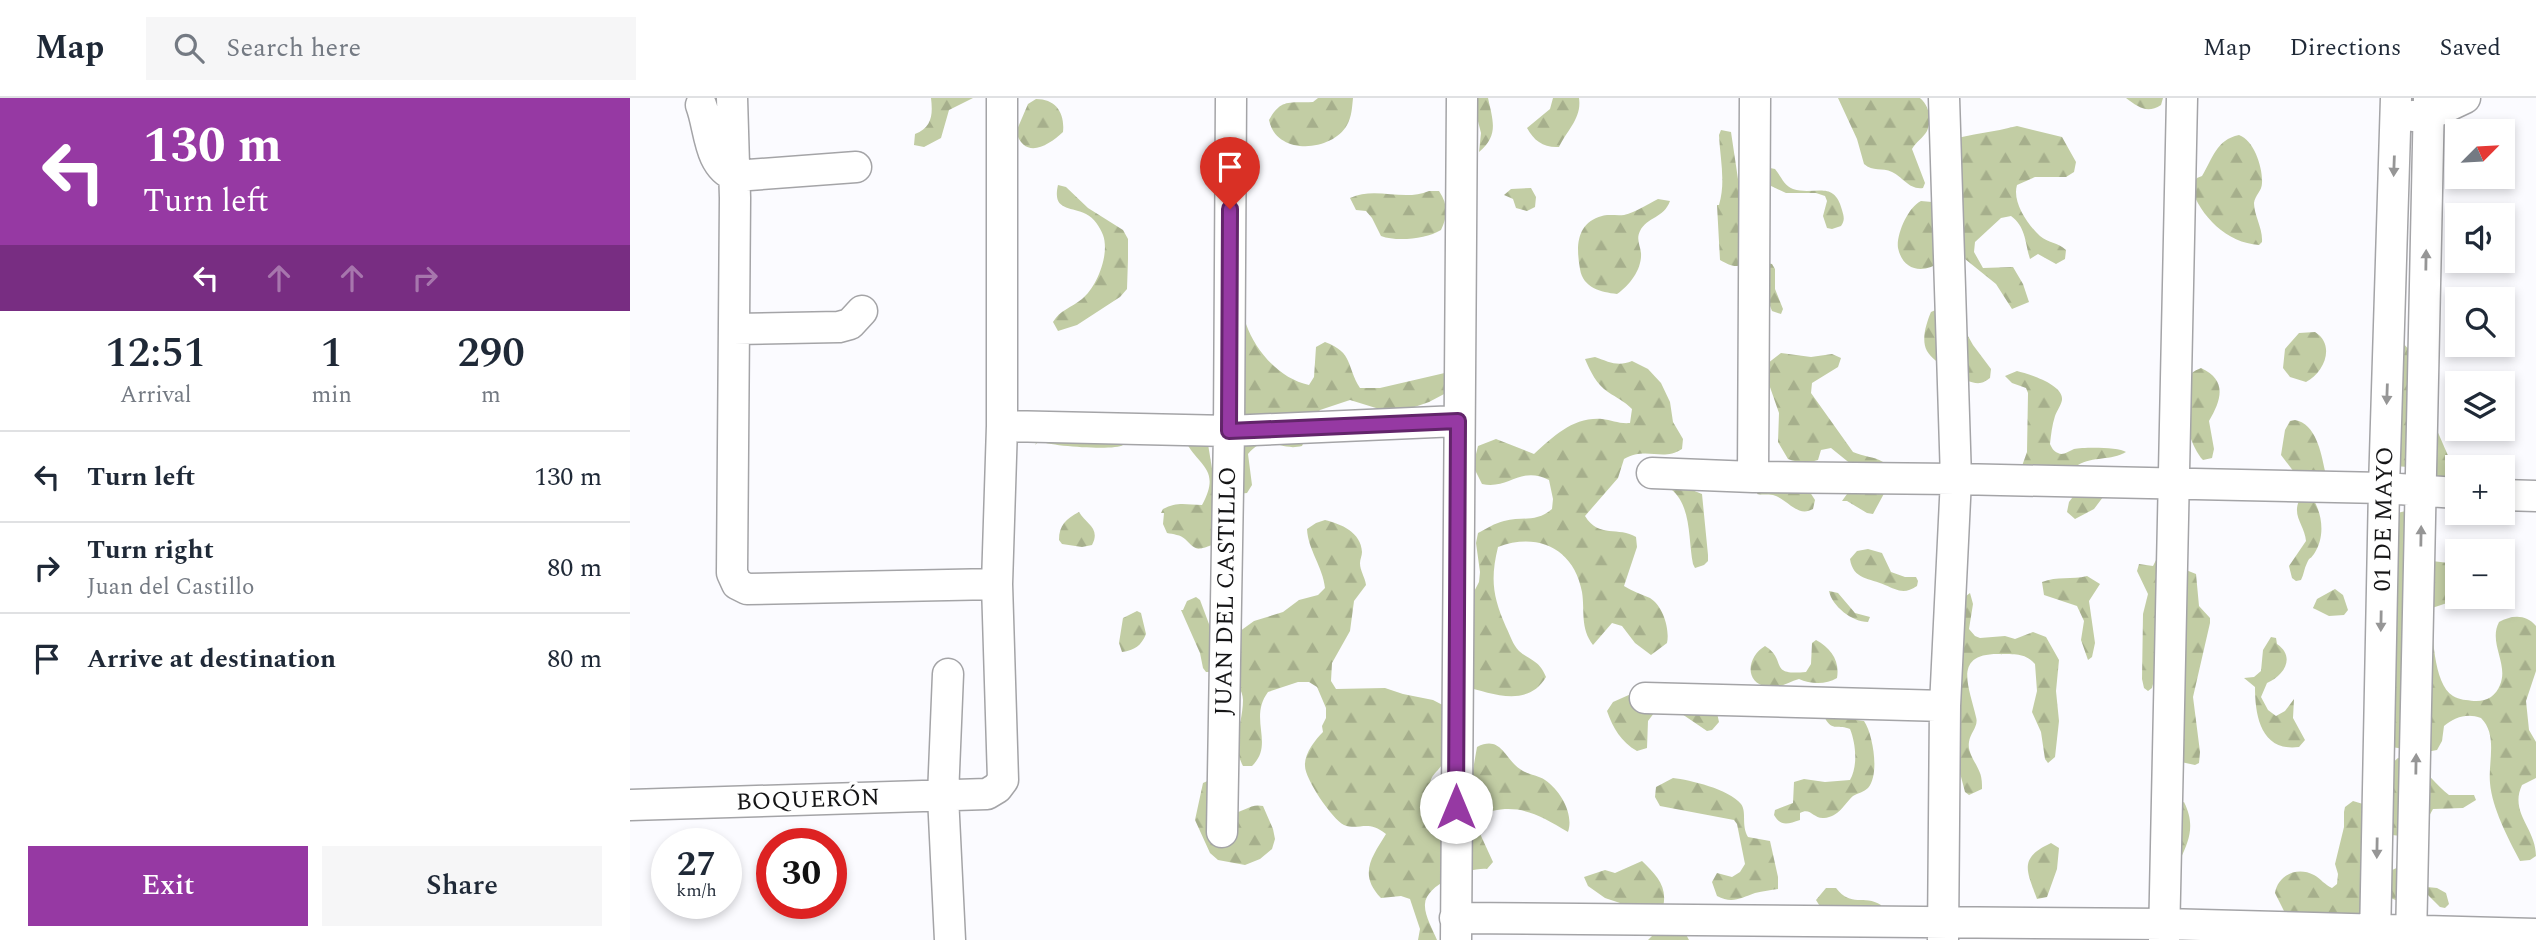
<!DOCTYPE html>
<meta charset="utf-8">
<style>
body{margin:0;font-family:Spectral,serif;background:#f6f6f7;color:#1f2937;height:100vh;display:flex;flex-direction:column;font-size:26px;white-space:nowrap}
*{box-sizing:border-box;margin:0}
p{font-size:23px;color:#747a83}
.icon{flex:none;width:38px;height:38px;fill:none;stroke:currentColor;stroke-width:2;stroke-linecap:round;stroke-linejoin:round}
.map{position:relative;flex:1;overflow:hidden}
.drawer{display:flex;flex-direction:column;background:#fff;width:630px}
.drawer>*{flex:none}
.guide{background:#9639a3;color:#fff;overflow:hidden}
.needle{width:46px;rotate:66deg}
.controls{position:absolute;left:1815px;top:21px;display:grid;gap:14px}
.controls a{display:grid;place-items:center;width:70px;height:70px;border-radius:0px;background:#fff;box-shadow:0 4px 10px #0003;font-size:35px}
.speed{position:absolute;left:21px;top:730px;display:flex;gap:14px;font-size:35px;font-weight:700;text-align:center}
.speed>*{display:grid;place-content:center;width:91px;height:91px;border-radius:50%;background:#fff;box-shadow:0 4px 10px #0003;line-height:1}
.speed small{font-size:18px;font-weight:400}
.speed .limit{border:10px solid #d22;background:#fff;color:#111}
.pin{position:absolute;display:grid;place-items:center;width:60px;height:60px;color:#fff;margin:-72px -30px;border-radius:50% 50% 50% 0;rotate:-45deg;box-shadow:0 0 7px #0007}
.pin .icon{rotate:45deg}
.me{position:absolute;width:77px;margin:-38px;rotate:0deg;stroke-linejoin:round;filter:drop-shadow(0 0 5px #0008)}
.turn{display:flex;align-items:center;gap:24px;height:147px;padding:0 28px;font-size:32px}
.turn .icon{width:91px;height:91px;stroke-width:2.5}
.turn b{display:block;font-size:49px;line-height:60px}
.lanes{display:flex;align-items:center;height:66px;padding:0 28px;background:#0003;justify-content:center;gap:35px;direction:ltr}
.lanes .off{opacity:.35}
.eta{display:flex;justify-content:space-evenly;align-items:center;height:119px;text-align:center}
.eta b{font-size:42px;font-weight:600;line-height:49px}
.button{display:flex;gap:14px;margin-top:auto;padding:14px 28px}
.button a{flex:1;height:80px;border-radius:0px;background:#9639a3;color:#fff;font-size:28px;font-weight:600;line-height:80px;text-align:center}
.button a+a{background:#f6f6f7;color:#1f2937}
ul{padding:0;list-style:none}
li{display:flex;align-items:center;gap:21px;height:91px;padding:0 28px;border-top:2px solid #e0e1e3}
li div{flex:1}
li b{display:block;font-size:26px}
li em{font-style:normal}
header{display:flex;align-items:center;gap:42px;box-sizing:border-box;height:98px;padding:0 35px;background:#fff;border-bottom:2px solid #e0e1e3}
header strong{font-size:33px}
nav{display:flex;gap:38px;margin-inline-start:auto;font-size:24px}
.search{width:490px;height:63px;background:#f6f6f7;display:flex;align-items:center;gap:18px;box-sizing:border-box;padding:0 24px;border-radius:0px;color:#747a83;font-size:26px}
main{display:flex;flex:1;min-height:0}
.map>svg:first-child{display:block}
.forest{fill:url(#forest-firs)}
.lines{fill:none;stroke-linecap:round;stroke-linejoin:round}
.minor-casing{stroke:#a4a4a7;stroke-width:33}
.minor{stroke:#fff;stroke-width:30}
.oneway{fill:#969696}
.route-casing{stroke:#62256a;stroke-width:18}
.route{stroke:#9639a3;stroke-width:12}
.labels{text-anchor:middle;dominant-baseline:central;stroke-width:7;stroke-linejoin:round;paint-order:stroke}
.street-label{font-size:24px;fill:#151516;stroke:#fff}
</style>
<header>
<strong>Map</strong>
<div class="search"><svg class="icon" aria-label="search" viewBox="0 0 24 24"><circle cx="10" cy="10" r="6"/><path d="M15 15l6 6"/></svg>Search here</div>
<nav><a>Map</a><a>Directions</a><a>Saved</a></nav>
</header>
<main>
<section class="drawer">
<div class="guide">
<div class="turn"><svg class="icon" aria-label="left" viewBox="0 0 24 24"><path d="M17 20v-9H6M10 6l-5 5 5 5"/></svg><div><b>130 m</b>Turn left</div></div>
<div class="lanes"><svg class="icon" aria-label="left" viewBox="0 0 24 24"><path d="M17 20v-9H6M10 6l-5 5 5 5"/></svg><svg class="icon off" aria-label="ahead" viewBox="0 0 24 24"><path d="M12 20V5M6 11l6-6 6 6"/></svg><svg class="icon off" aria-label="ahead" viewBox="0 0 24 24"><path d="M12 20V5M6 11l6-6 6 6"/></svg><svg class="icon off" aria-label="right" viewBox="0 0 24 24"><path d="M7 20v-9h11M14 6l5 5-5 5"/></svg></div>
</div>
<div class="eta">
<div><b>12:51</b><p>Arrival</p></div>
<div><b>1</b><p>min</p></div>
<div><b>290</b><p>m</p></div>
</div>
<ul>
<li><svg class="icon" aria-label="left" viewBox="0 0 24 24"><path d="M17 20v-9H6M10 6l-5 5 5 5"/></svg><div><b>Turn left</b></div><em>130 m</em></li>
<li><svg class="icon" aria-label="right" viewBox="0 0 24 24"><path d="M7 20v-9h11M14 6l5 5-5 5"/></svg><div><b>Turn right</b><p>Juan del Castillo</p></div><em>80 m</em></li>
<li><svg class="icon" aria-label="arrive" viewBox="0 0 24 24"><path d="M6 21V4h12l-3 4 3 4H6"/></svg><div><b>Arrive at destination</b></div><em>80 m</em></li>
</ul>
<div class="button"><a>Exit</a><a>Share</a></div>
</section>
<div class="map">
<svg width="1906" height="842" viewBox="0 0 1906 842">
<defs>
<pattern id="forest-firs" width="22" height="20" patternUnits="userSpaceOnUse" patternTransform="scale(1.75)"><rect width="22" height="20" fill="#c2cda4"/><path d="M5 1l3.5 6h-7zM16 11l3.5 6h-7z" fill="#a6af8c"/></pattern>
</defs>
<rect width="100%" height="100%" fill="#fbfbff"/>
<path class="forest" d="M301 0H343L319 12 311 40 294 49 284 47 285 36C302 29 303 17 301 0Z
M688 0H723C722 9 722 18 717 27 702 54 646 58 639 22 651 0 660 5 683 4Z
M842 0H858C863 23 869 37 849 54L851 35Z
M923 0H949C952 20 937 32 929 49 914 50 904 43 897 30L920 11Z
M1208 0H1290C1299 7 1302 22 1297 33 1293 40 1286 44 1282 51L1295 85 1293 90C1279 92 1273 79 1262 74 1252 69 1243 74 1234 66L1227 41Z
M1496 0H1533L1531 7C1517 16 1508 9 1496 0Z
M406 1C426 1 435 15 433 34 418 48 395 62 386 34L398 6Z
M1387 28 1432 39 1446 64 1444 74 1436 79H1405L1387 87C1382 104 1397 126 1410 138 1418 145 1428 144 1436 152L1435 161 1426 166 1408 156 1400 161C1395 145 1396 129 1381 118L1371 120 1345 144 1344 154 1353 170 1383 169 1393 186 1399 204 1382 211 1366 186 1335 161 1329 153 1319 42C1341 36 1364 34 1387 28Z
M1091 32 1101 34 1116 135 1113 167C1103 170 1098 166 1090 162L1087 107H1089C1096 84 1090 60 1089 37Z
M1609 37C1624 42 1633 70 1632 85 1632 93 1625 97 1624 105 1624 118 1633 130 1632 144L1629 147C1597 145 1570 118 1561 89L1567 80 1572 78C1583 60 1586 42 1609 37Z
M1140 70 1145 71C1151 78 1154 88 1163 91 1185 98 1204 81 1212 112 1214 119 1215 122 1211 128L1202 131 1197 130 1193 118 1197 103 1195 98 1186 95H1156L1139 87 1135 71Z
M428 87 436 89 458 110 493 132 498 141V161L497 191 490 199 447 227 428 233 423 224C430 212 441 210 452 201 467 189 480 156 473 137 470 129 464 120 456 116 440 108 422 113 428 87Z
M901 90 906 99 905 109 897 113 886 110 883 101 874 97 881 91Z
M799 93H809C818 106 818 118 811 132 796 141 767 144 751 138L742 120 736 113 726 112 720 100C746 88 773 104 799 93Z
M1028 101 1040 103C1034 120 1017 119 1010 133 1006 141 1010 147 1011 155 1012 171 1000 187 987 196 971 194 953 190 950 171 946 149 946 125 972 118 979 116 987 118 994 117 1006 114 1018 106 1028 101Z
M1291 103 1302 104 1305 107 1311 163C1295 176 1273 174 1268 150 1266 137 1278 109 1291 103Z
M1137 165 1142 166 1145 171V191L1153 211 1151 216 1142 213 1137 200 1140 196 1135 184Z
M614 203C614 210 613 219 616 226 626 254 650 281 679 287L684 279 686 249 695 244C724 255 716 268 730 290H750L819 274 816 295 799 304 770 314H759L720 302 690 312 684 320 672 348C648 354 637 333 618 356L622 387 617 395 607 396 584 249 589 230Z
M1310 210 1329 222 1343 247 1361 271 1360 280C1357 282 1353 285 1350 285 1337 287 1304 265 1297 253 1291 242 1296 226 1301 214Z
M1685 234C1706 247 1694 275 1676 284L1660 279 1653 270 1655 251 1669 235Z
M1773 245 1780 253 1789 291 1823 369V374L1816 382 1788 370 1766 368 1769 246Z
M1151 255 1181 259 1202 256 1211 260 1208 269 1182 285 1181 295 1223 354C1234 359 1243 358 1253 364L1245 370 1227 371 1201 350 1191 352 1188 362C1177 365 1169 365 1158 361L1148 344 1149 315 1133 269Z
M965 259C979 264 988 269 1002 263L1018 271 1031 285 1040 304 1043 324 1053 341 1052 351C1032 364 1017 348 994 361L988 380 955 418C969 441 989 428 1006 439L1007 449 994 488C1002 493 1011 496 1020 500 1033 508 1040 531 1037 545L1021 557 1005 545 992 528 982 525 963 547C950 530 955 513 952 494 944 450 907 434 868 449 860 482 863 499 876 529 880 537 883 547 889 553 902 564 909 562 916 579 898 610 862 596 834 588L835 511 849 484 850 474 846 445 848 435C856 431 865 425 874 423 892 418 906 425 922 411L923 401 919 382C890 367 879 392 852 386L843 368 848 348 866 341 904 356C924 338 943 319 972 321 982 322 989 326 1000 325L1002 311C994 303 987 300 978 294 967 287 960 273 955 261Z
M1571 270C1597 282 1592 301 1579 323L1584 351 1582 360 1573 362C1559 347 1548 304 1555 284 1558 276 1564 273 1571 270Z
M1387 273C1399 276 1434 287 1432 302 1431 307 1427 313 1425 318 1422 327 1421 337 1420 346 1422 350 1423 353 1428 355 1433 358 1439 353 1444 351 1454 349 1489 349 1496 354 1481 363 1463 358 1448 367 1439 374 1430 387 1421 396H1410L1392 368 1397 354 1398 295 1396 290 1382 285 1375 278Z
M1665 322C1686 326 1691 354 1695 373L1692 377 1664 374 1651 357 1655 332 1660 323Z
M555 342 578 346 585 389 584 442 582 447C566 453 566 452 555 441 551 437 543 436 537 435L533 426 534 415H531L533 411C548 403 557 407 572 407 592 370 568 369 555 342Z
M407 343H496C495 344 494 346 493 347 485 353 418 348 409 343L405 347Z
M1241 381C1257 381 1284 377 1295 390L1276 396 1257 390 1243 416 1237 415 1217 403H1212L1222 389Z
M1176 388 1185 402 1183 411C1167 420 1158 401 1143 397 1138 396 1130 397 1127 396L1129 392Z
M1057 390 1072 396 1078 457V463L1074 467 1065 470 1063 466C1058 442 1062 408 1041 391Z
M1445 396 1473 399 1464 411 1445 421 1437 414 1439 404Z
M1683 401C1693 417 1695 440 1684 456 1679 463 1680 458 1677 465 1674 471 1674 476 1671 482L1666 483 1662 480 1659 468 1676 443C1675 428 1662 418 1669 403Z
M1776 413 1802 463 1827 466V499H1846L1837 510 1817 505 1802 510C1802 532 1803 586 1823 598 1829 602 1837 602 1844 603 1856 604 1866 598 1870 587 1879 566 1858 545 1869 524 1882 517 1896 516 1906 528V573L1896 603 1899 632 1906 644V680L1892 687C1879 715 1906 730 1906 758L1900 762 1890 763C1878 740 1862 710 1860 685 1858 664 1868 637 1851 620 1837 615 1825 619 1814 628L1812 643 1807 652 1796 654 1761 649 1767 415Z
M449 414C456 426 471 430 462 447L452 449 432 446 429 442C429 427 436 421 449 414Z
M695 422C711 426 731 434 732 454 732 458 730 461 730 465 730 473 735 479 736 487L724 503 720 533 702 565 701 583 706 591 755 590 773 596 803 602 828 615C824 629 823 650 816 661 803 682 798 673 801 702L808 708H819L840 689 847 649C871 637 874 660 890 671 898 677 908 677 915 682 931 693 944 716 938 734 905 714 884 703 846 718V727L863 764 857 771C840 769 796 786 795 806 794 817 803 832 807 842H788L790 831 780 801 771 798 751 800C728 776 742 759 756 736 737 721 730 733 714 727 702 721 675 681 675 668 674 656 685 642 693 634L692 628 696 620V610L687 589 679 584H668L638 594C618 621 645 646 622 668H613C601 646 613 624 613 602 613 592 605 585 604 576 602 564 606 548 606 536L624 523 653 514 669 502 688 497 695 490C693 469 678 452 677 431L686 425Z
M1238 451 1252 455 1261 474 1275 479H1286L1288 483 1287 488C1274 497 1267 492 1255 487 1240 480 1223 482 1220 461L1227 453Z
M1529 456 1526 574 1522 590 1518 593 1514 590 1512 581 1513 516 1518 496 1507 473 1509 466 1523 468Z
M1556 472 1566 476 1569 508 1580 520V525L1563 599 1570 654 1569 665 1565 667 1551 664Z
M1457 478 1470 486 1459 503 1465 545 1462 559 1458 562 1451 542 1454 523 1447 508 1414 497 1412 484C1427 478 1442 482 1457 478Z
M1705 491 1713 497 1718 512 1714 517 1699 518 1683 510 1687 501Z
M1199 493 1208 495 1225 515 1240 519 1238 524C1222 524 1202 508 1199 493Z
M1340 495 1343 506 1339 531 1345 538 1350 540 1375 538 1385 541 1403 534 1416 539 1429 562 1426 593 1429 623 1425 659 1418 665 1415 661 1411 634 1402 614 1407 593 1405 566C1394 554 1385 557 1370 556 1322 555 1339 588 1346 619 1349 628 1340 635 1339 644 1337 655 1347 666 1350 675 1352 680 1352 686 1352 691L1339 697 1335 694 1324 652 1333 508 1336 498Z
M566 499 570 502 582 534 581 574H576L573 570 570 555 551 512H553L557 503Z
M507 513 511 515 516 536C511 548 505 552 492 554L489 545 493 520Z
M1641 539 1646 540 1647 546C1666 559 1654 578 1637 585L1631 599 1638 612 1646 618 1655 613 1664 601 1663 620 1675 642 1669 649C1631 654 1625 618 1625 589L1614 580 1624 579 1631 573 1633 552Z
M1186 542C1201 550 1210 563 1207 580 1196 587 1180 586 1169 581 1158 584 1149 591 1137 589 1113 584 1118 558 1135 548 1158 562 1137 578 1176 574L1181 566 1182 545Z
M1001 596H1007L1087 615 1089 624 1082 632 1077 633 1049 614 1024 615 1018 623 1017 650 1007 653C991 644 983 630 977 613L983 604Z
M1199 616 1224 617 1227 622 1234 623C1243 636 1250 677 1238 690 1234 694 1228 695 1223 698 1214 706 1209 719 1194 720 1183 721 1181 709 1170 715V722C1158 726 1151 729 1144 717L1145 712 1163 705 1164 684 1174 681 1195 684 1220 682C1228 668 1226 646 1220 631 1209 626 1202 634 1195 620Z
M1768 660C1789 661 1803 685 1819 697H1844L1846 702 1833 710 1803 711 1798 720 1771 738 1762 737 1758 733 1760 667Z
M1043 680C1060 682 1099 691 1111 706 1117 714 1111 727 1118 739L1140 743 1148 779V791C1141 792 1133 793 1125 795 1111 800 1102 806 1087 798L1082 784 1087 775 1102 779 1110 774 1115 766 1107 726 1104 722 1030 708 1025 699 1026 689Z
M582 681 603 715C614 714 621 705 633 708L643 731 645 741 642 751 630 761 615 767 588 762 580 755 565 722 573 685Z
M1723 703 1733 706 1735 820 1658 815 1654 813 1645 795C1648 777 1667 768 1684 777 1691 781 1695 787 1702 790L1707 786 1708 776 1705 766 1714 729V714L1715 709Z
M1554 704C1565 726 1560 741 1550 762L1546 707Z
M1421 745 1429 750 1427 771 1417 799 1407 801C1396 771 1389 760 1421 745Z
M1012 763C1026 777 1038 788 1033 809L1014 813 975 800 958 788 954 779 975 772 985 775Z
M1773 767 1797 789 1807 790 1816 795 1819 806 1815 810 1810 809 1796 795 1768 803 1758 799 1760 773Z
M1196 790H1206C1221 810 1234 796 1251 807V817L1191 810 1186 802Z
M1053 831 1059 842H1018L1026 834Z"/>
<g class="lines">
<g class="minor-casing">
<path id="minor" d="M102 0 105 100 102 475 107 486 117 491 367 486
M71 7C80 30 78 68 105 78L226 69
M1783 18 1799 17 1835 0
M104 231 209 229 220 226 232 213
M372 328 599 333 828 323
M1022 375 1123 379 1326 381 1754 390 1827 395
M1123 379 1125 0
M1872 397 1906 398
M318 576 313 698 320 842
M1015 600 1315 608
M0 707 357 696 367 690 373 682 367 486 372 328V0
M592 734 599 333 601 0
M825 820 1534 826 1906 836
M826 842 832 0
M1313 842 1315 608 1326 381 1314 0
M1534 842 1552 0
M1745 842 1754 390 1766 0
M1781 842 1799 0"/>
</g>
<use href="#minor" class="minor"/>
</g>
<defs><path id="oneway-solid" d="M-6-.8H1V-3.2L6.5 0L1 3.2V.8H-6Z" transform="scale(1.75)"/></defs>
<g class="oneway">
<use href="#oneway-solid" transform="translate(1764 68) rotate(92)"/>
<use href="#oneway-solid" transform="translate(1796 162) rotate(-89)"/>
<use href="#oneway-solid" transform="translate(1757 296) rotate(92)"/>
<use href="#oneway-solid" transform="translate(1791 438) rotate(-89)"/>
<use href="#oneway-solid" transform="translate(1751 523) rotate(91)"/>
<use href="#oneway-solid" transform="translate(1786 666) rotate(-89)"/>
<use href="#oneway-solid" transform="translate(1747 750) rotate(91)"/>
</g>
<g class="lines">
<g class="route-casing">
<path id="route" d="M600 111 599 333 828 323 826 709"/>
</g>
<use href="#route" class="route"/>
</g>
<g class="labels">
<g class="street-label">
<text transform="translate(1754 421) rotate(-89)">01 DE MAYO</text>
<text transform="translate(596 493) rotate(-89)">JUAN DEL CASTILLO</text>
<text transform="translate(178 702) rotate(-2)">BOQUERÓN</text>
</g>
</g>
</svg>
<div class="controls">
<a><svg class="needle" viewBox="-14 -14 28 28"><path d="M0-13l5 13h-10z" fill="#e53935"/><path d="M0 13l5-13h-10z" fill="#747a83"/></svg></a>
<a><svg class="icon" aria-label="sound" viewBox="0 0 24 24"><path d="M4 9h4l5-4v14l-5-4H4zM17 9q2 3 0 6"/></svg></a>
<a><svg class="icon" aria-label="search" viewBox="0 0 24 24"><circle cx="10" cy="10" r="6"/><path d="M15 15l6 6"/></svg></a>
<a><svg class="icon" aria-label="layers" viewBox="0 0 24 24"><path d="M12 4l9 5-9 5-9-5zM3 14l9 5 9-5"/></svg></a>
<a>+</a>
<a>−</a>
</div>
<div class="speed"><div>27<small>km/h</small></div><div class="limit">30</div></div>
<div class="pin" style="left:600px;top:111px;background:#d93025"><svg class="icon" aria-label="arrive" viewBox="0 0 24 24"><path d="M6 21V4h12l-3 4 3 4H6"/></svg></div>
<svg class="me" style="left:826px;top:709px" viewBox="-20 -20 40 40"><circle r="19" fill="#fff"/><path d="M0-13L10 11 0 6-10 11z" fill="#9639a3"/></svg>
</div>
</main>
